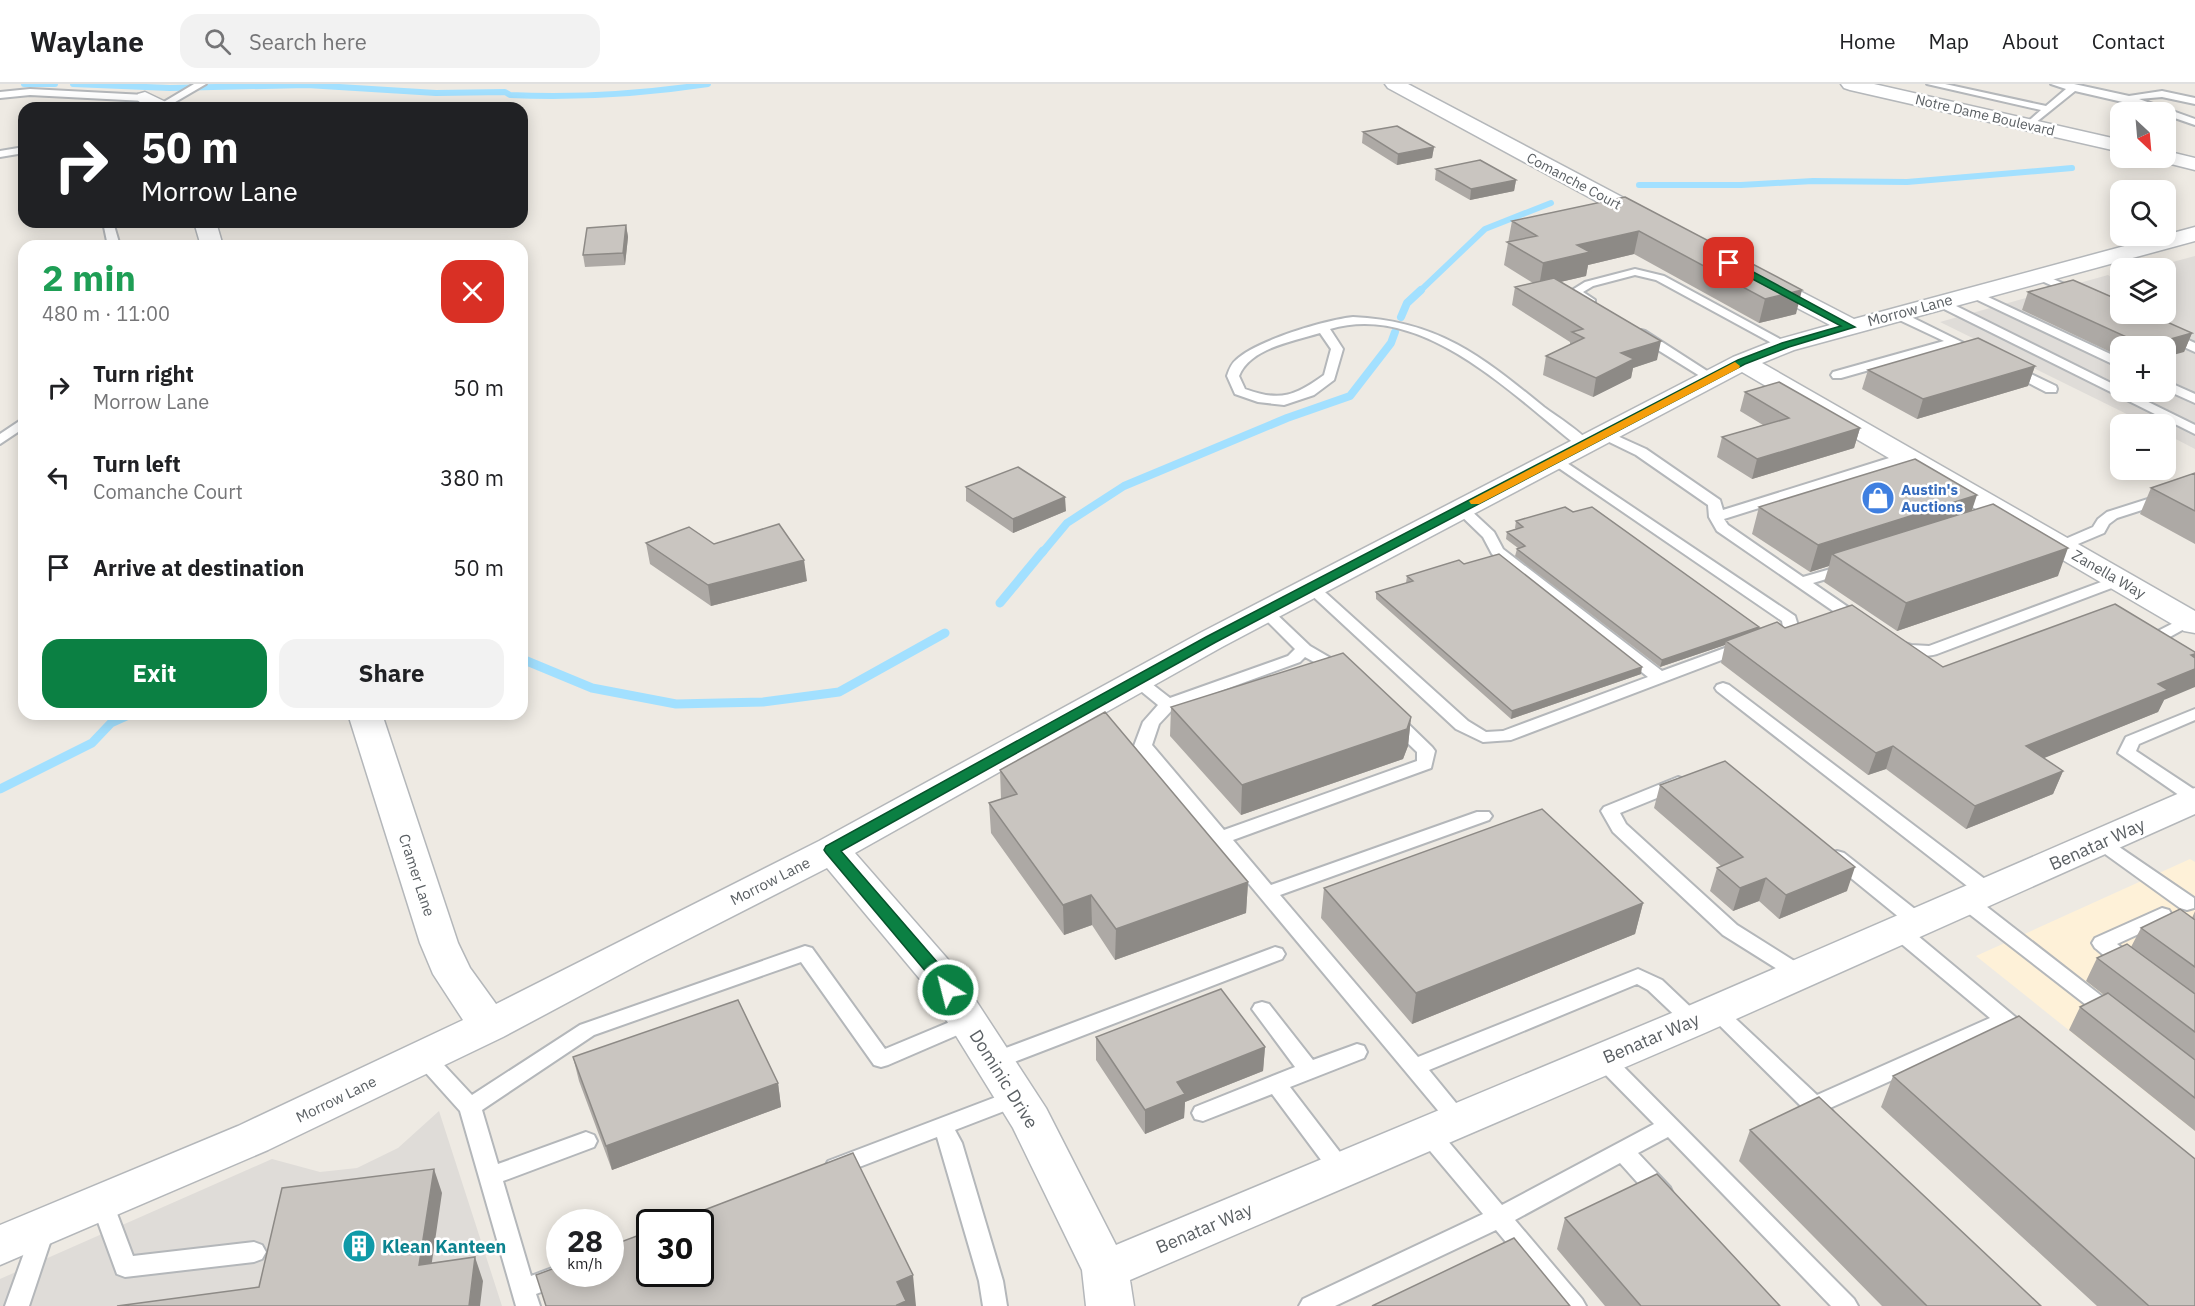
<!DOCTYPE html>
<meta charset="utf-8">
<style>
body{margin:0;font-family:"IBM Plex Sans",sans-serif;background:#f2f2f2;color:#202124;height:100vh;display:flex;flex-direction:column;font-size:22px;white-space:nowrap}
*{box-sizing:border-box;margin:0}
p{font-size:20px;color:#757577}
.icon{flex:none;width:33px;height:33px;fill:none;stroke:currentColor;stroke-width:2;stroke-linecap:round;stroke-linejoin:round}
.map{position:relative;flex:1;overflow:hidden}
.side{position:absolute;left:18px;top:156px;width:510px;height:480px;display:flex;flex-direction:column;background:#fff;border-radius:18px;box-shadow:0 3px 15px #0003}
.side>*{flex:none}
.guide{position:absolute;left:18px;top:18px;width:510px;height:126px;border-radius:18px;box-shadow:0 3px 15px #0003;background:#202124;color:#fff;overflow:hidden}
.needle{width:39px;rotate:154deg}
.buttons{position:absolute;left:2110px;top:18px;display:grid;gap:12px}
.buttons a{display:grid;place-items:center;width:66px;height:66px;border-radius:12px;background:#fff;box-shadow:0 3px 15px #0003;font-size:30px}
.speed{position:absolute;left:546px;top:1125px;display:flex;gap:12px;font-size:30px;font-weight:700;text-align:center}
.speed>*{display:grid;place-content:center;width:78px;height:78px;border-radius:50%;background:#fff;box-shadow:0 3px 15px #0003;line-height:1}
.speed small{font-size:15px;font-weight:400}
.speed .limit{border:3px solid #111;border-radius:9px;background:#fff;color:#111}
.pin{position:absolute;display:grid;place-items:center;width:51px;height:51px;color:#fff;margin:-26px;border-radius:12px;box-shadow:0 3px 9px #0006}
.me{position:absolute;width:66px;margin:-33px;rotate:324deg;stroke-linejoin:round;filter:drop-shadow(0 0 4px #0008)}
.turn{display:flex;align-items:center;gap:21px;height:126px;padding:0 24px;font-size:27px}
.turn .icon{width:78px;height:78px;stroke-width:2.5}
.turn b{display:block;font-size:42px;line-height:51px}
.round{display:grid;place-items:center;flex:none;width:63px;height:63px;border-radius:18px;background:#f2f2f2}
.overview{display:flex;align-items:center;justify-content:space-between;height:102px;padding:0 24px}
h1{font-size:36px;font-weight:700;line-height:45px;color:#1e9e55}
.cta{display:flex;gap:12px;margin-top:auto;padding:12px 24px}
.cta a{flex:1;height:69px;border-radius:18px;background:#0b8043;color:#fff;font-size:24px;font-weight:700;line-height:69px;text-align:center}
.cta a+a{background:#f2f2f2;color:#202124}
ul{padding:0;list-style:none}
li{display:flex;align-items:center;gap:18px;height:90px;padding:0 24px}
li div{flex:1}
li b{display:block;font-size:22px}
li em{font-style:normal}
header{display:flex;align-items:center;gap:36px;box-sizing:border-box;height:84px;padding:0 30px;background:#fff;border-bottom:2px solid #e0e0e0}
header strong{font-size:28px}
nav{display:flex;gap:33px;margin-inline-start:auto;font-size:21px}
.search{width:420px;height:54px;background:#f2f2f2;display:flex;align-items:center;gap:15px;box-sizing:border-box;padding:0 21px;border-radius:18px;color:#757577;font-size:22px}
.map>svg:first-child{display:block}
.commercial{fill:#fef1d8}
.industrial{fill:#dfdcd8;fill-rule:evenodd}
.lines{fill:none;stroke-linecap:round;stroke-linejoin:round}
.stream-far2{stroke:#a2e0ff;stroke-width:6}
.stream-far1{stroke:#a2e0ff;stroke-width:8}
.stream{stroke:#a2e0ff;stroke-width:9}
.service-casing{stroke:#b4b7ba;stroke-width:4}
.minor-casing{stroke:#b4b7ba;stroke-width:3}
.service{fill:#fff;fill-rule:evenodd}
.minor{fill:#fff;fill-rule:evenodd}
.wall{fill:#ada9a5}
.shaded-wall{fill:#8d8a86}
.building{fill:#c9c5c0;stroke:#8d8a86;stroke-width:1.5}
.route{fill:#0b8043;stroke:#07532c;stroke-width:1.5}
.slow{fill:#f59e0b}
.labels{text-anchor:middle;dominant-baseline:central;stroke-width:5;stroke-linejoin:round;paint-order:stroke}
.far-street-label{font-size:14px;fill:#5b6064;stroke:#fff}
.street-label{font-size:15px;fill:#5b6064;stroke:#fff}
.shop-label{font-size:15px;font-weight:bold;fill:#366cbe;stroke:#fff;text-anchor:start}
.near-street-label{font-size:18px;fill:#5b6064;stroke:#fff}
.near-culture-label{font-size:18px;font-weight:bold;fill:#0d838f;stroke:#fff;text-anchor:start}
</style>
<header>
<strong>Waylane</strong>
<div class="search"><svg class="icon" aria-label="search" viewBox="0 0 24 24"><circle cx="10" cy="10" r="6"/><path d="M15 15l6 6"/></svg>Search here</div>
<nav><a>Home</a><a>Map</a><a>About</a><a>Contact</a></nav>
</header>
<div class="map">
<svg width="2195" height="1222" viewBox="0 0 2195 1222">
<rect width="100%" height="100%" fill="#eeeae3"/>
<path class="commercial" d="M2190 775 2195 778V1047L1976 872Z"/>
<path class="industrial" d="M2195 172V365L2166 350V340H2147L1940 238 2108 191 2114 195 2121 193V230H2166V184H2150ZM2121 262H2166V308H2121Z
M439 1027 502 1222H0V1195L272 1075 320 1088 357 1084 398 1064Z"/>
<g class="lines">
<path class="stream-far2" d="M24 0H55
M73 0 170 4 307 1 436 9 505 8 510 11C577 14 642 10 708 0
M1639 101H1741L1813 97 1907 98 2072 84
M1420 207 1485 145 1551 119"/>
<path class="stream-far1" d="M1401 233 1407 219 1421 206
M1042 469 1067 439 1124 402 1287 334 1350 312 1391 259 1395 248"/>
<path class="stream" d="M1000 519 1043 467
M522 575 592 604 676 620 763 618 839 608 945 549
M0 705 92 659 111 639 131 630"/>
<g class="service-casing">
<path id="service" d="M194 0H206L165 24 157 22Z
M1927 0H1945L2046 22 2066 5 2051 0H2074L2129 12 2162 7 2195 14V20L2162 13 2139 15 2195 35V41L2166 31V28L2075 7 2029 44 2024 41 2041 26Z
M30 5 145 11 150 14 145 17 30 11 0 14V8Z
M24 63V69L0 73V67Z
M103 138H113L120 162H108Z
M1635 185 1664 192 1791 261 1789 264H1781L1656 196 1635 191 1593 202 1583 208 1595 216V222H1587L1569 208 1585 198Z
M2039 189 2081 207 2083 209 2077 213 2073 211 2035 194V190Z
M1973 206 2121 275V284L1969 212V208Z
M1940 214 2121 304V308H2128L2195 341V350L1936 221V215Z
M1897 226 1986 270 1980 274 1954 262 1841 294H1833L1831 291 1833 288 1944 257 1893 233 1891 230Z
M1353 233C1438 237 1480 271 1544 323 1559 334 1579 346 1591 360L1589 363H1579C1512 311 1423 217 1330 245L1343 265 1334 296 1314 311 1284 321 1258 318 1235 310 1227 292C1229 286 1231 280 1236 276 1255 257 1325 236 1353 233ZM1320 249 1331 265 1324 291C1295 312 1280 318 1245 305L1239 292C1250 264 1294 257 1320 249Z
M1641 246 1645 247 1718 294 1716 297H1708L1637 253 1635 250Z
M2168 247 2195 259V268L2164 254V248Z
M2012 281 2056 302 2057 305 2056 308H2046L2008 288 2006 285 2008 282Z
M2166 297 2195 310V319L2166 306Z
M24 334V344L0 360V350Z
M1604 346 1646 365 1720 416 1723 426 1902 370H1912L1914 373 1912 376 1724 435 1728 441 1803 493 1848 480 1853 481 1855 484 1853 487 1813 499 1864 534 1866 537 1864 540H1852L1717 447 1709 433 1708 421 1636 371 1599 353 1597 350Z
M1555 371 1795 532 1799 545C1793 552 1778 557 1769 554L1767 551 1769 548 1783 543 1782 537 1550 378 1548 375Z
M2195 400V409L2117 434 2109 440 2104 449 2066 465 2061 466 2054 462 2056 459 2093 443 2098 435 2107 428Z
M1461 421 1466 422 1494 448 1503 465 1662 587 1736 560 1742 558 1750 563 1748 566 1511 656 1483 658 1456 645 1306 506 1303 503 1306 500H1316L1468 637 1486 648 1503 647 1648 593 1492 470 1483 453 1454 425Z
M2120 491 2128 496 2125 499 1937 570C1923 574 1900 573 1890 562L1898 557 1911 561 1929 562Z
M1265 522 1270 524 1310 562 1346 583 1348 586 1346 589H1334L1305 573 1300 578 1174 624 1159 640 1152 661 1224 746 1417 677V668L1388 640 1386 636 1388 632H1400L1432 663 1435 667 1431 684 1233 756 1271 801 1477 728H1489L1492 732 1489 736 1280 811 1418 973 1638 885 1662 896 1700 932 1703 937 1700 942 1693 945 1686 942 1648 906 1637 900 1429 986 1470 1036 1467 1042 1459 1044 1451 1042 1134 662 1143 638 1158 621 1131 599 1129 596 1131 593H1143L1170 614 1288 572 1295 565 1257 527Z
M2195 528V539L2168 554 2170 560 2195 576V588L2157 565 2152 552 2154 549Z
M1723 599 1729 601 1994 802 1996 807 1994 812 1987 813 1980 812 1717 607 1715 604 1717 601Z
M2195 625V636L2139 660 2136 667 2195 706V720L2189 718 2118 669 2126 653Z
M1678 693 1684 695 1687 699 1684 703 1620 729 1626 740 1737 841 1807 885 1810 890 1807 895 1800 897 1793 895 1723 851 1613 748 1601 727 1604 723Z
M2100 752 2106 754 2194 814V824L2187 826 2180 824 2094 762 2091 758 2094 754Z
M1837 767 1844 769 1925 833 1928 838 1925 843 1918 845 1911 843 1830 777 1828 773 1830 769Z
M1966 810 1973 812 2117 924 2120 929 2117 934 2110 937 2103 934 1959 822 1957 817 1959 812Z
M2162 824 2169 826 2172 831 2169 836 2117 860 2137 875 2140 880 2137 885C2121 890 2107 873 2095 864L2092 859 2095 854Z
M1899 840 1906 842 2031 946 2034 951 2031 956C2019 960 2013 953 2004 946L1830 1024 1836 1032 1833 1038 1825 1040 1817 1038 1705 927 1708 922 1715 919 1722 922 1817 1011 1990 934 1892 852 1889 847 1892 842Z
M805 862 812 864 885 965 969 930 976 933 979 938 976 943 888 981 881 983 874 981 801 878 594 951 482 1026 498 1080 586 1048 594 1051 597 1057 594 1063 503 1097 531 1192 560 1181V1190H575L571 1197 536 1210 540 1222H516L460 1027 417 979 414 973 417 967 424 965 431 967 472 1011 580 941Z
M1275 863 1282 865 1285 870 1282 875 1001 983 994 985 987 983 984 977 987 971Z
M1262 918 1269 920 1313 976 1357 960 1364 962 1367 968 1364 974 1290 1003 1349 1080 1352 1086 1349 1092 1341 1095 1333 1092 1272 1010 1203 1037 1195 1035 1192 1029 1195 1023 1295 983 1252 925 1255 920Z
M1603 967 1610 969 1854 1215 1858 1222H1831L1668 1053 1638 1069 1670 1103 1673 1110 1670 1117 1662 1119 1654 1117 1620 1079 1515 1136 1582 1215 1586 1222H1559L1496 1146 1335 1222H1299L1303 1215 1483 1130 1420 1055 1417 1049 1420 1043 1428 1040 1436 1043 1502 1121 1654 1040 1596 981 1593 975 1596 969Z
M1017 1005 1025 1007 1028 1013 1025 1019 955 1046 962 1059 1003 1197 1007 1222H983L979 1197 937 1053 836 1092 828 1089 825 1083 828 1077Z
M102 1110 110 1112 113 1119 133 1172 254 1158 262 1161 266 1168 262 1175 254 1178 125 1193 117 1190 91 1119 94 1112Z
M44 1134 52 1137 55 1144 29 1222H5L33 1144 36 1137Z"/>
</g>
<g class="minor-casing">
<path id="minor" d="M1385 0H1408L1658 132 1661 137 1658 142 1650 143 1642 142 1388 4Z
M1841 0H1874L2121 56V68L1850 6 1844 4Z
M145 8 170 20 172 24C158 24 145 26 136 14L138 10Z
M2166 67 2195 74V86L2159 77 2156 74H2166Z
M194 138H216L223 162H201Z
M2195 143V157L1794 266 1762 279 2195 527V549L2184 547 1742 288 1222 563 855 769 952 880 1046 1024 1116 1161 1679 926 2182 708 2195 704V730L1707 948 1130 1196 1134 1222H1086L1082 1186 1013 1044 924 900 827 784 647 876 503 953 268 1066 0 1181V1141L238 1042 463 936 433 890 420 859 348 630H382L458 859 470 884 496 920 819 757 1200 549 1733 273 1776 256 1830 241 1753 201 1749 196 1753 191 1761 189 1769 191 1854 235Z"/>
</g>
<use href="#service" class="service"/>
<use href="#minor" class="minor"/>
</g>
<path class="wall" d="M1363 48 1434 63 1432 74 1397 81 1362 59Z
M1436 85 1516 96 1514 107 1470 116 1435 96Z
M1625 113 1796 230 1759 239 1634 170 1588 181 1586 192 1560 198 1657 276 1633 284 1631 294 1593 313 1543 291 1546 272 1570 261V258L1512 221 1515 203 1533 199 1504 181 1512 137Z
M626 141 628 153 625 181 585 183 583 171Z
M2028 208 2192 249 2184 268 2166 262H2121V273L2022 226Z
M2035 282 2028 302 1917 335 1862 305 1868 286Z
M1745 308 1860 344 1854 364 1752 395 1717 373 1722 353 1763 341 1740 327Z
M2195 389V460L2140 430 2151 404Z
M966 403 1066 427 1013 449 966 417Z
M1759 423 1972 427 2058 492 1897 547 1824 498 1829 482 1810 488 1752 450Z
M1573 428 1759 543V545L1785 544 1943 583 2164 616 2158 628 2043 674 2063 687 2053 710 1966 745 1886 685 1868 691 1721 579 1725 561 1660 583 1515 472 1517 465 1518 464 1506 455 1507 448 1516 445 1515 444 1516 437Z
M646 459 714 460 807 497 711 522 650 480Z
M1464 480 1641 590 1511 635 1376 515V508L1406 499 1407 492Z
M1171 623 1411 633 1408 662 1403 675 1241 731 1170 652Z
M1000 686 1248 798 1246 829 1115 876 1092 841 1064 851 991 749 989 719 1001 715Z
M1660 701 1847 807 1779 835 1759 817 1733 827 1710 807 1717 784 1721 782 1654 724Z
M1324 804 1643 819 1635 850 1412 940 1321 834Z
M2195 827V1047L2069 946 2080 923 2104 911 2086 897 2097 874 2131 863 2141 844 2192 834Z
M1096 953 1265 963 1263 987 1185 1018 1184 1034 1145 1050 1096 976Z
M573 973 778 999 781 1023 612 1086 579 997Z
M1893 992 2195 1222H2097L1881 1023Z
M1750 1046 2041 1222H1882L1739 1077Z
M1565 1134 1780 1222H1605L1557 1165Z"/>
<path class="shaded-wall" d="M1434 63 1432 74 1397 81 1398 70Z
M1516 96 1514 107 1470 116 1471 105Z
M626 141 628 153 625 181 623 169Z
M1639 147 1634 170 1588 181 1586 192 1539 203 1543 179 1577 161Z
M1802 206 1796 230 1759 239 1765 215Z
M2192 249 2184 268 2166 273V262H2146Z
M1661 257 1657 276 1633 284 1631 294 1593 313 1596 294 1621 269Z
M2035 282 2028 302 1917 335 1923 315Z
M1860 344 1854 364 1752 395 1757 375Z
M1977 411 1968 438 1832 470 1829 482 1810 488 1818 461Z
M1065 413 1066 427 1013 449V435Z
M2068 464 2058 492 1897 547 1906 519Z
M804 476 807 497 711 522 708 501Z
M1759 543 1757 550 1726 557 1725 561 1660 583 1662 576Z
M2195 570V603L2164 616 2158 628 2017 685 2026 662 2158 600 2191 571Z
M1642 583 1641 590 1511 635 1512 627Z
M1411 633 1408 662 1403 675 1241 731 1242 701Z
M1893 662 1886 685 1868 691 1876 669Z
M2063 687 2053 710 1966 745 1975 722Z
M1855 783 1847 807 1779 835 1786 811Z
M1766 794 1759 817 1733 827 1740 804Z
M1248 798 1246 829 1115 876 1116 845Z
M1091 811 1092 841 1064 851 1063 821Z
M1643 819 1635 850 1412 940 1416 909Z
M1265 963 1263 987 1185 1018 1184 1034 1145 1050V1026L1177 998Z
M778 999 781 1023 612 1086 606 1062Z
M434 1085 442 1109 428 1205 419 1181Z
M475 1173 483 1197 480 1222H469Z
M913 1191 916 1222H897V1198Z"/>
<path class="building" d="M1397 42 1434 63 1398 70 1363 48Z
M1480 76 1516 96 1471 105 1436 85Z
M1625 113 1802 206 1765 215 1639 147 1577 161 1590 168 1543 179 1507 158 1537 152 1512 137Z
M626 141 623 169 583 171 587 144Z
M1554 194 1661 257 1621 269 1634 275 1596 294 1546 272 1584 254 1572 248 1583 245 1515 203Z
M2073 196 2121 217V230H2149L2192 249 2146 262 2028 208Z
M1978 254 2035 282 1923 315 1868 286Z
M1779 298 1860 344 1757 375 1722 353 1789 334 1745 308Z
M1915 375 1977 411 1818 461 1759 423Z
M1018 383 1065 413 1013 435 966 403Z
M2195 389V427L2151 404Z
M1993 420 2068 464 1906 519 1832 470Z
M1565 423 1573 428 1592 423 1759 543 1662 576 1517 465 1525 462 1507 448 1523 443 1516 437Z
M779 440 804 476 708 501 646 459 689 443 714 460Z
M1499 470 1642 583 1512 627 1376 508 1413 497 1407 492 1459 476 1464 480Z
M2115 520 2195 568V570L2191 571 2195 574V585L2158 600 2168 606 2026 662 2063 687 1975 722 1893 662 1876 669 1726 557 1777 538 1785 544 1852 521 1943 583Z
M1343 569 1411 633 1407 645 1242 701 1171 623Z
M1105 628 1248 798 1116 845 1091 811 1063 821 989 719 1017 710 1000 686Z
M1725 677 1855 783 1786 811 1766 794 1740 804 1717 784 1743 773 1660 701Z
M1542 725 1643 819 1416 909 1324 804Z
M2180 825 2195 836V883L2141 844Z
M2127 860 2195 910V948L2097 874Z
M1221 905 1265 963 1177 998 1185 1010 1145 1026 1096 953Z
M2108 909 2195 976V1014L2080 923Z
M738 916 778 999 606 1062 573 973Z
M2019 932 2195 1075V1222H2149L1893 992Z
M1819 1013 2041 1222H1927L1750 1046Z
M853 1069 913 1191 897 1198 906 1217 897 1221 898 1222H546L536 1191 560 1182V1190H610V1162L650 1147V1190H700V1138H673Z
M434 1085 419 1181 475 1173 469 1222H117L259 1203 282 1104Z
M1657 1090 1780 1222H1641L1565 1134Z
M1514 1154 1570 1222H1372Z"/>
<path class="route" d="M1726 177H1733L1855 243 1789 263 1745 280 1216 558 841 767 944 886 957 906 954 911H943L932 895 826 769 824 766 826 762 1206 553 1738 276 1782 259 1841 242 1726 181Z"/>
<path class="slow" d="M1735 278 1740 282 1739 284 1479 420H1471L1469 417Z"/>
<defs>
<g id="shop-disc" transform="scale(1.725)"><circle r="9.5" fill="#3f7fe0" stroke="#fff"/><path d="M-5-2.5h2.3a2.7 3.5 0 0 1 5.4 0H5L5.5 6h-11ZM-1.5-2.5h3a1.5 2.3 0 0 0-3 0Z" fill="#fff"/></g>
<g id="building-disc" transform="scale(1.725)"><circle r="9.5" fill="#0f9aa8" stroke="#fff"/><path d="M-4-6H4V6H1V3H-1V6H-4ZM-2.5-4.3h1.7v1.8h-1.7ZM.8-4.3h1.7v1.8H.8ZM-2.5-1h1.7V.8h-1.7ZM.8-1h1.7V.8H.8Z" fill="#fff"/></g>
</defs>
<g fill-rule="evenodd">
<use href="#shop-disc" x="1878" y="414"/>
<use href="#building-disc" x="359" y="1162"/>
</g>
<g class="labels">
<g class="far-street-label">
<text transform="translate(1985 31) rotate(13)">Notre Dame Boulevard</text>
<text transform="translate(1574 97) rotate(28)">Comanche Court</text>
</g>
<g class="street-label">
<text transform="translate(1910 226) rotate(-15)">Morrow Lane</text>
<text transform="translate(2109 490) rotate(30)">Zanella Way</text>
<text transform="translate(417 791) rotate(72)">Cramer Lane</text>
<text transform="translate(770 797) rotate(-27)">Morrow Lane</text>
<text transform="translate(336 1015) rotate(-26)">Morrow Lane</text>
</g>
<g class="shop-label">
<text x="1901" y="405">Austin's<tspan x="1901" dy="17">Auctions</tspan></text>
</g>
<g class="near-street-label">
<text transform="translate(2097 760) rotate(-24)">Benatar Way</text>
<text transform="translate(1651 954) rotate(-23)">Benatar Way</text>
<text transform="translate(1004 995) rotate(58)">Dominic Drive</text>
<text transform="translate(1204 1144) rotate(-23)">Benatar Way</text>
</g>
<g class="near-culture-label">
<text x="382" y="1162">Klean Kanteen</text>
</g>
</g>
</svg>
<div class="buttons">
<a><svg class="needle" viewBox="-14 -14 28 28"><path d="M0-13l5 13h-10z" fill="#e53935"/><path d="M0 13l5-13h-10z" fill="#757577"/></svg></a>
<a><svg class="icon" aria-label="search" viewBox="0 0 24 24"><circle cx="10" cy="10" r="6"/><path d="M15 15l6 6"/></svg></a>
<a><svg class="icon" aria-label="layers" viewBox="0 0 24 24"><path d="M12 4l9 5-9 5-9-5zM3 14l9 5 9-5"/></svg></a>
<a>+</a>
<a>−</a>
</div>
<div class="speed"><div>28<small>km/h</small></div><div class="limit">30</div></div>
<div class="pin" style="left:1729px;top:179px;background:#d93025"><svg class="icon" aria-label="arrive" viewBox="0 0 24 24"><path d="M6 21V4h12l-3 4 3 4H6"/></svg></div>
<svg class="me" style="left:948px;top:906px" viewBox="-20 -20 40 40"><circle r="17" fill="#0b8043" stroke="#fff" stroke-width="3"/><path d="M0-11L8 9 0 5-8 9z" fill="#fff"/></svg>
<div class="guide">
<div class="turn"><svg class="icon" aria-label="right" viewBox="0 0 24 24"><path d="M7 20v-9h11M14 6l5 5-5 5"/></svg><div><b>50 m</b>Morrow Lane</div></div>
</div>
<section class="side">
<div class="overview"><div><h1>2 min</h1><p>480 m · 11:00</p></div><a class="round" style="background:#d93025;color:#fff"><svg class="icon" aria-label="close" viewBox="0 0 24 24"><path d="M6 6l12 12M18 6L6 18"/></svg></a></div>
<ul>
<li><svg class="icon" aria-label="right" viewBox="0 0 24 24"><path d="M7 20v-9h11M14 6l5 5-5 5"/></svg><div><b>Turn right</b><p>Morrow Lane</p></div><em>50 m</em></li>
<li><svg class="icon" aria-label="left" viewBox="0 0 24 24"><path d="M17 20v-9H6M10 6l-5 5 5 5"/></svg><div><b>Turn left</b><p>Comanche Court</p></div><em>380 m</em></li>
<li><svg class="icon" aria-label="arrive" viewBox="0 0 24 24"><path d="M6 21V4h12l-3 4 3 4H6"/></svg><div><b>Arrive at destination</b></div><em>50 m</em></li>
</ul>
<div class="cta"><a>Exit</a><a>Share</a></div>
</section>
</div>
